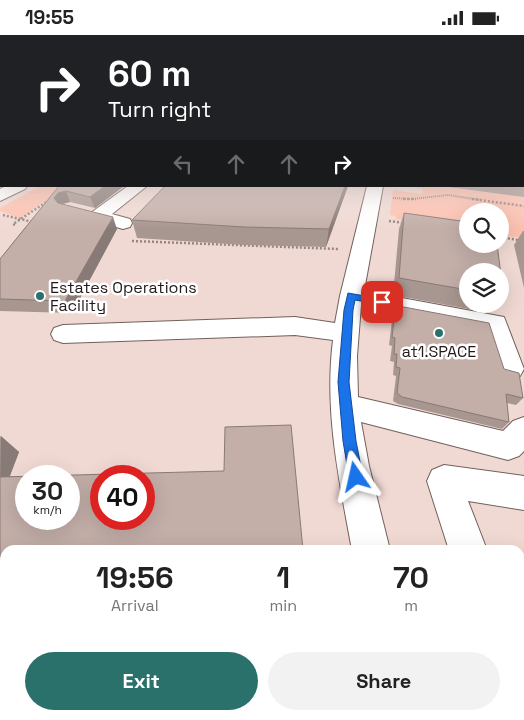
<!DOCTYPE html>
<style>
body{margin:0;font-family:"Space Grotesk",sans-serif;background:#f2f2f2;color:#222;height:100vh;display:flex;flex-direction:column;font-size:19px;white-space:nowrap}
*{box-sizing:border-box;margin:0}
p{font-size:16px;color:#767676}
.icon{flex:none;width:28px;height:28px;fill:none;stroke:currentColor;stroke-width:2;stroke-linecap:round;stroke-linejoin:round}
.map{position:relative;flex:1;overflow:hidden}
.sheet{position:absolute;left:0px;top:510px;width:525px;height:175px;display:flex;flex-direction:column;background:#fff;border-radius:15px 15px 0 0;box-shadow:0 5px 20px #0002}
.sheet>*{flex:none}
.top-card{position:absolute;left:0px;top:0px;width:525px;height:152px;box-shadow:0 5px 20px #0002;background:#202124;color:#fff;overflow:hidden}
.buttons{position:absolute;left:459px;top:168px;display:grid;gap:10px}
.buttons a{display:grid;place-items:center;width:50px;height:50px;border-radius:50%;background:#fff;box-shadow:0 5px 20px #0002;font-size:25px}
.speed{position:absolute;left:15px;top:430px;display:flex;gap:10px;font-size:25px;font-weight:700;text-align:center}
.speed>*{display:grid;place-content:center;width:65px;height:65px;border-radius:50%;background:#fff;box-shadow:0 5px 20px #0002;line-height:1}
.speed small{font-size:12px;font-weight:400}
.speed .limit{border:8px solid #d22;background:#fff;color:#111}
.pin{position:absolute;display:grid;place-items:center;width:42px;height:42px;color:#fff;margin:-21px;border-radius:10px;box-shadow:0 2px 8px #0006}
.me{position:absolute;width:55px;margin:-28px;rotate:349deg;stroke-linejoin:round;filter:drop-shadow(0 0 4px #0008)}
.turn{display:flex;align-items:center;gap:18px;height:105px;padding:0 25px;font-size:22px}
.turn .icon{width:65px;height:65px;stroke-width:2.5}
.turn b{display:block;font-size:35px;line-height:42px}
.lanes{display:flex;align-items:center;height:48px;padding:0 25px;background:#0003;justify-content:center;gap:25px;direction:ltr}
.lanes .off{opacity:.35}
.eta{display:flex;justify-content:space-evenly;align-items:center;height:85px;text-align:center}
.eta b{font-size:30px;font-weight:700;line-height:35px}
.button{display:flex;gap:10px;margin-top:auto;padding:10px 25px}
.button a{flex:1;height:58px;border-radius:30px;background:#29716a;color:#fff;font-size:20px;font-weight:700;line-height:58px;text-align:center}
.button a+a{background:#f2f2f2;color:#222}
.status{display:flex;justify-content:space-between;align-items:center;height:35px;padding:0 25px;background:#fff;direction:ltr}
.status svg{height:14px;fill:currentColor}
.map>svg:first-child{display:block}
.green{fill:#fdc1b0}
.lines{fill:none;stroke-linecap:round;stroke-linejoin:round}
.minor-casing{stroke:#73605b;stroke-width:2}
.path-far1{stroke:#968681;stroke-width:2;stroke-dasharray:1 1;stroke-linecap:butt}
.path{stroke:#968681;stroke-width:2.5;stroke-dasharray:2 2;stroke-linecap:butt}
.minor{fill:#fff;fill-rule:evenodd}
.wall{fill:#a89690}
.shaded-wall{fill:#887a76}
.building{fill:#c3aea8;stroke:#887a76;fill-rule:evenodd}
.route{fill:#1a73e8;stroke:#114b97}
.poi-dot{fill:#29716a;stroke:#fff;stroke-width:2}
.labels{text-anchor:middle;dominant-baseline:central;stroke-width:5;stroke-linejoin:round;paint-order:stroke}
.poi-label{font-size:16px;fill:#221a18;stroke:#fff;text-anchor:start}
</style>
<div class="status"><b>19:55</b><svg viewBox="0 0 49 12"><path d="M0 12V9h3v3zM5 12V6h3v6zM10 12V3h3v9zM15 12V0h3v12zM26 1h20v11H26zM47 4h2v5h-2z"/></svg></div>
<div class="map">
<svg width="524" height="685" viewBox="0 0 524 685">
<rect width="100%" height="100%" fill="#f0d9d3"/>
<path class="green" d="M40 151 67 152 20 183 0 176V173Z
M403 151H441L524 162V203L500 200V176H468L467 195 396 184V181L390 180 393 155 422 159 423 154Z"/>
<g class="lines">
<g class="minor-casing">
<path id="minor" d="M6 151H27L25 154 0 166V154Z
M128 151H147L112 179 130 184 132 188 130 192 123 194 92 185 89 181 92 177Z
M367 151H383L364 256 504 282 524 334 520 341 510 344 500 341 485 294 361 270 357 321 358 362 503 396 513 386 524 382V416L519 421 508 425 361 387 369 431 390 515H352C339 445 324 376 333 305L295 300 63 308 54 305 51 299 54 293 63 290 295 282 335 288 340 261Z
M444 430 524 441V475L468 466 487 515H449L427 446 432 435Z
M520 543H524V583H520Z
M520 638 524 640V685H506L504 680H520Z
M384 680H432L433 685H385Z"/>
</g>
<path class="path-far1" d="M393 163 412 164 448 160 481 165"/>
<path class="path" d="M403 164H416
M472 164 524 171
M3 180 33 187
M389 186 405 188
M15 190 13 189 48 166
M500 202 524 206
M132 206 338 214"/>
<use href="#minor" class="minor"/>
</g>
<path class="wall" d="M524 98V162L441 151H524Z
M59 151H124L95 173 70 167 62 169 117 194 72 278 0 276V224Z
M165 151H348L326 212 244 210 137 203 132 185Z
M404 178 468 187V209H497L502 248 500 251V236H468V269H490L485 277 393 260 399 194Z
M523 196H524V253L514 210Z
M393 270 504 334 523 363 516 370 507 368 509 387 502 394 398 369 393 366 396 341 393 340 394 327 390 326 392 311 389 310 392 285 389 284 390 278Z
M0 401 19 417 10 441 303 515H5V531H0Z
M521 625H524V632Z"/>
<path class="shaded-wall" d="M105 151H124L95 173 90 162Z
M345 151H348L326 212 329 194Z
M66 156 70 167 62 169 59 174 54 163 58 158Z
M113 182 117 194 72 278 65 266Z
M1 401 19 417 4 456 0 454Z"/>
<path class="building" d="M59 151H105L90 162 66 156 58 158 54 163 58 168 113 182 65 266 0 264V224Z
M165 151H345L329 194 244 192 132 185Z
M404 178 468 187V209H497L502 248H500V236H468V255L399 243Z
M393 270 489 288 504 334 519 338 523 363 506 359 509 387 402 362 397 358 400 333 396 332 397 319H394L395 303 392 302 395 277H392Z
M291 390 303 515H214V514L174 515H5V521H0V442L224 436 225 392ZM26 441H69V484H26ZM101 441H144V484H101Z"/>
<linearGradient id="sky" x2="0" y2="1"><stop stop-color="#9799b0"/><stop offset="0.51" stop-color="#f8eeeb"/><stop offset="1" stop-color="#f8eeeb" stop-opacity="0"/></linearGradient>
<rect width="524" height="194" fill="url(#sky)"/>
<path class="route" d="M348 258 382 264 387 267 382 270 355 265 353 275 349 347 356 406 363 442 361 446 356 448 352 446 349 442 343 406 338 347 344 275Z"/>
<g class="poi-dot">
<circle cx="40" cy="261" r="5"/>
<circle cx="439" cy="298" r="5"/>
</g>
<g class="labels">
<g class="poi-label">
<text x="50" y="252">Estates Operations<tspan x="50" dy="18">Facility</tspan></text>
<text x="439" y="316" text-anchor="middle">at1.SPACE</text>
</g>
</g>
</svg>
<div class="buttons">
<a><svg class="icon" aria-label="search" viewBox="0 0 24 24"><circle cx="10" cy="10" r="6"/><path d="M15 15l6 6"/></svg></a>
<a><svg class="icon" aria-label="layers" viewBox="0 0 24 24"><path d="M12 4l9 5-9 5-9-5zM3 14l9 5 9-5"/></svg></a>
</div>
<div class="speed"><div>30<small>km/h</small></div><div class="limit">40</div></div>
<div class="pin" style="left:382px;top:267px;background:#d93025"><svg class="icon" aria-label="arrive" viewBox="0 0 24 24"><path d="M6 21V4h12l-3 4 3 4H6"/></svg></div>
<svg class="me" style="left:356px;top:442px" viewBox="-20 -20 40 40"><path d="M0-17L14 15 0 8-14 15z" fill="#1a73e8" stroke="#fff" stroke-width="4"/></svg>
<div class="top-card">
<div class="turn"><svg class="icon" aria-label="right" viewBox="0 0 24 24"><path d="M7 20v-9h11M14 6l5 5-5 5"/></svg><div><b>60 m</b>Turn right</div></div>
<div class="lanes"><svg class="icon off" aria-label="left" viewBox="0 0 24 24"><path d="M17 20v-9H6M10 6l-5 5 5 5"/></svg><svg class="icon off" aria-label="ahead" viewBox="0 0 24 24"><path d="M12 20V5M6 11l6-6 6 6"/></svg><svg class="icon off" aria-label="ahead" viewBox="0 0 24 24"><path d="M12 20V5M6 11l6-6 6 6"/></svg><svg class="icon" aria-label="right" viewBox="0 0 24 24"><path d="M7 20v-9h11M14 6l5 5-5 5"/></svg></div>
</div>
<section class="sheet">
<div class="eta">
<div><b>19:56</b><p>Arrival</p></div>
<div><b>1</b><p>min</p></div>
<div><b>70</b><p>m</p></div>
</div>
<div class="button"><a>Exit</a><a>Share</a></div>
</section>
</div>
